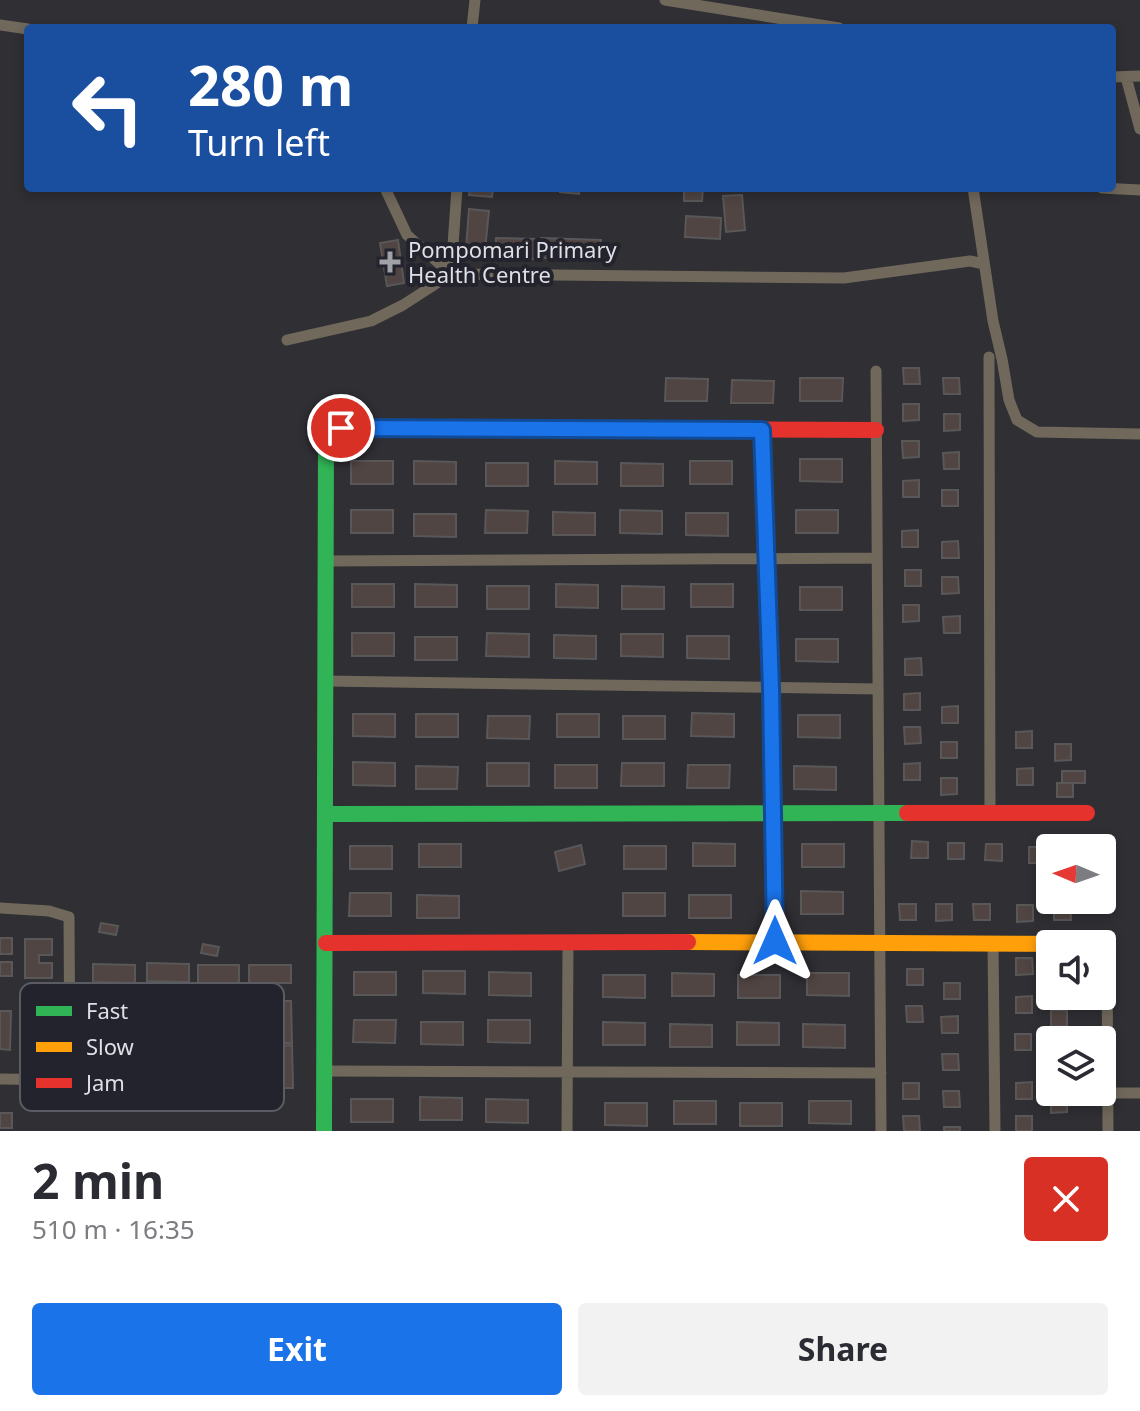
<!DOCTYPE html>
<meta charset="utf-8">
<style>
body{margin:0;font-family:"Noto Sans",sans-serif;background:#f2f2f3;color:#2b2b33;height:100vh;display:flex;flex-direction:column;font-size:30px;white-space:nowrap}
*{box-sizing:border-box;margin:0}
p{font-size:26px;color:#7c7c81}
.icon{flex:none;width:44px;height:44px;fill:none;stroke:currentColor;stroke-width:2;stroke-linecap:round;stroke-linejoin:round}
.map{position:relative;height:1131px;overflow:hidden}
.panel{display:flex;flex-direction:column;background:#fff;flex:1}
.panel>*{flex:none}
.hud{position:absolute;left:24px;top:24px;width:1092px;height:168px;border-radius:8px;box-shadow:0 4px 12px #0003;background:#1a4fa0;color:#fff;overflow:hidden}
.needle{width:52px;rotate:272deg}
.tools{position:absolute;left:1036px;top:834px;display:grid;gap:16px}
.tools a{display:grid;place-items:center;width:80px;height:80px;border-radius:8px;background:#fff;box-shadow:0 4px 12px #0003;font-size:40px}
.pin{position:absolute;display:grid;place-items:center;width:68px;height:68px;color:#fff;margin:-34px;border:4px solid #fff;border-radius:50%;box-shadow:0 2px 8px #0007}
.me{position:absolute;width:88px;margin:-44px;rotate:0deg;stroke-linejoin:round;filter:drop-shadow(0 0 6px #0008)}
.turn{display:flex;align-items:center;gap:28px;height:168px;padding:0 32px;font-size:36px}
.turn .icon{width:104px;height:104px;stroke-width:2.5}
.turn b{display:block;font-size:56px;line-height:68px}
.round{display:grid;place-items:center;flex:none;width:84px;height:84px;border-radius:8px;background:#f2f2f3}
.summary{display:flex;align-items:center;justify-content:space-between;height:136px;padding:0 32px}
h1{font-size:48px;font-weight:700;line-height:60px}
.button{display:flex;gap:16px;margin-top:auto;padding:16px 32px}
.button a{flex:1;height:92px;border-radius:8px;background:#1a73e8;color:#fff;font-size:32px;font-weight:700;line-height:92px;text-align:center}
.button a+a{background:#f2f2f3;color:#2b2b33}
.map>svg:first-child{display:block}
.building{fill:#504542;stroke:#595758;stroke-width:2}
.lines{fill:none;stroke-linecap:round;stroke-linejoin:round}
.street{stroke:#70685b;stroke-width:11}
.fast{stroke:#30b455;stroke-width:16}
.slow{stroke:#ff9f0a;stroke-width:16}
.jam{stroke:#e5322d;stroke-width:16}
.route-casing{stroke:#114b97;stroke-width:20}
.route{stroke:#1a73e8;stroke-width:14}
.poi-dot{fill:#a1a1a8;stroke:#23232d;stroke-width:3}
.labels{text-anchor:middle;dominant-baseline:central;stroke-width:8;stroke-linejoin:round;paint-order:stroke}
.poi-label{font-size:22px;fill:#dfdfe6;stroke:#23232d;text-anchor:start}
.key{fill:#23232d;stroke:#5b5b64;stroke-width:2}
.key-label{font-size:22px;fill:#dfdfe6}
</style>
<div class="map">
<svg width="1140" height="1131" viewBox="0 0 1140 1131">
<rect width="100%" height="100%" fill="#2f2f34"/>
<path class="building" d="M470 188H493L492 197 469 195Z
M560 188H579V194L560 192Z
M684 188H703L702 201H684Z
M742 195 745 230 726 232 723 196Z
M469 209 489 211 485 250 466 248Z
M686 216 721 218 720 239 685 237Z
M496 238 536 239V259H496Z
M541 238 601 240 600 260 540 258Z
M398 240 404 283 387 286 380 243Z
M903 368H919L920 384H904Z
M666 378 708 379 707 401H665Z
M800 378H843L842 401H800Z
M943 378H959L960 394H944Z
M732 380 774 381 773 403H731Z
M903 404H919V420L903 421Z
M944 414H960V430L944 431Z
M902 441H919V457L903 458Z
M959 452V469H944L943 453Z
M800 459H842V482L800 481Z
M351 461H393V484H351Z
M414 461 456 462V484H414Z
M555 461 597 462V484H555Z
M690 461H732V484H690Z
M486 463H528V486H486Z
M621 463 663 464V486H621Z
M919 480V497H903V481Z
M942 490H958V506H942Z
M351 510H393V533H351Z
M486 510 528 511 527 533H485Z
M620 510 662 511V534L620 533Z
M796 510H838V533H796Z
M553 512 595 513V535H553Z
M686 513H728V536L686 535Z
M414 514H456V537L414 536Z
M918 530V547H902V531Z
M958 541 959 558H942V542Z
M905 570H921V586H905Z
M942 577H958L959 593 942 594Z
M352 584H394V607H352Z
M415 584 457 585V607H415Z
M556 584 598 585V608L556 607Z
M691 584H733V607H691Z
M487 586H529V609H487Z
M622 586 664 587V609H622Z
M800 587H842V610H800Z
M903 605H919V621L903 622Z
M960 616V633H944L943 617Z
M352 633H394V656H352Z
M487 633 529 634V657L486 656Z
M621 634H663V657L621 656Z
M554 635 596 636V659L554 658Z
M687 636H729V659L687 658Z
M415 637H457V660H415Z
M796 639H838V662L796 661Z
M921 658 922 675H905V659Z
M920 693V710H904V694Z
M958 706V723H942V707Z
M692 713 734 714V737L691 736Z
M353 714H395V737L353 736Z
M416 714H458V737H416Z
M557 714H599V737H557Z
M798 715H840V738L798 737Z
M488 716H530L529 739 487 738Z
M623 716H665V739H623Z
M904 727H920L921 743 905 744Z
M1032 731V748H1016V732Z
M941 742H957V758H941Z
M1055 744H1071V760L1055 761Z
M353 762 395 763V786L353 785Z
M487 763H529V786H487Z
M622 763H664V786H621Z
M920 763V780H904V764Z
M555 765H597V788H555Z
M688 765H730L729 788H687Z
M416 766 458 767 457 789H416Z
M794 766 836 767V790L794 789Z
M1033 768V785H1017V769Z
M1062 771H1085V783H1062Z
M941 778H957V794L941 795Z
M1057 783H1073V797H1057Z
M912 841 928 842V858H911Z
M693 843 735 844V866H693Z
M948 843H964V859H948Z
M419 844H461V867H419Z
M802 844H844V867H802Z
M986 844H1002V861L985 860Z
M581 845 585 864 559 871 555 852Z
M350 846H392V869H350Z
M624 846H666V869H624Z
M1029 847H1045V863H1029Z
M801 891 843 892V914H801Z
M350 893H391V916H349Z
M623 893H665V916H623Z
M417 895 459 896V918H417Z
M689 895H731V918H689Z
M899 904H916V920H900Z
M936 904H952V920L936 921Z
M973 904H990V920H974Z
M1054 904H1070L1071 920H1054Z
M1017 905H1033V921L1017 922Z
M101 923 118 926 116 935 99 932Z
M0 938H12V954H0Z
M25 939H52V955H39V963H52V978H25Z
M203 944 219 947 217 956 201 953Z
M1016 958H1032L1033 974 1016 975Z
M0 962H12V976H0Z
M147 963 189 964V982L147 981Z
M93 964 135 965V983L93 982Z
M198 965H239V983H198Z
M249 965H291V983H249Z
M907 969H923V985H907Z
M423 971H465V994L423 993Z
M354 972H396V995H354Z
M489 972 531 973V996L489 995Z
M672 973 714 974V996H672Z
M807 973H849V996L807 995Z
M603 975H645V998L603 997Z
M738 975H780V998H738Z
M944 983H960V999H944Z
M1032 996V1013H1016V997Z
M273 1001H291L292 1043H274Z
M906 1006H922L923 1022H907Z
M1051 1010H1067V1026L1051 1027Z
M0 1011H11L10 1050 0 1049Z
M958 1016V1033H942L941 1017Z
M354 1020H396L395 1043 353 1042Z
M488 1020H530V1043L488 1042Z
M421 1022H463V1045L421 1044Z
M603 1022 645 1023V1045H603Z
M737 1022 779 1023V1045H737Z
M670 1024 712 1025V1047H670Z
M803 1024 845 1025V1048L803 1047Z
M1015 1034H1031V1050H1015Z
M292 1045 293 1088H275L274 1046Z
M942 1054H958L959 1070H943Z
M1032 1082V1099H1016V1083Z
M903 1083H919V1099H903Z
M943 1091H959L960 1107H944Z
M1051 1096H1067V1112L1051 1113Z
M420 1097 462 1098V1120H420Z
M351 1099H393V1122H351Z
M486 1099 528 1100V1123L486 1122Z
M674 1101H716V1124H674Z
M809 1101H851V1124L809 1123Z
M605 1103H647V1126L605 1125Z
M740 1103H782V1126H740Z
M0 1113H12V1128H0Z
M903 1116H919L920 1131H904Z
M1016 1116H1032V1131H1016Z
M944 1127H960V1131H944Z"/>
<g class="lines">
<path class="street" d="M665 0 839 28
M0 25 28 29
M472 28 475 0
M1112 77 1140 76
M1126 77 1140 129
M385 188 407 235 451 274
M973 188 993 321 1002 359 1009 400 1017 420 1037 432 1140 434
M1102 188 1140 190
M451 274 457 188
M287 340 371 321 403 305 451 274 844 278 970 261 984 264
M989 357 990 814
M876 371 881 1131
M762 430 771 688 775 941
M326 561 877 558
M326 681 878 689
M0 908 49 911 69 917 70 1080 0 1079
M993 943 995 1131
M1102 944H1107L1108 1131
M325 1071 881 1073
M1108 1093H1140
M567 1131 568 942"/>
<path class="fast" d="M327 814 907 813
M324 1131 326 440 341 428 675 429"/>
<path class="slow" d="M688 942 1088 944"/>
<path class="jam" d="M675 429 876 430
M907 813H1087
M326 943 688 942"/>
</g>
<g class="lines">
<g class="route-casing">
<path id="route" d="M341 428 762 430 771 688 775 941"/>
</g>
<use href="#route" class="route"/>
</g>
<path class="poi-dot" d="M386 250h8v8h8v8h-8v8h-8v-8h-8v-8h8z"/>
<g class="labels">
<g class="poi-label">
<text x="408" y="249">Pompomari Primary<tspan x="408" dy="25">Health Centre</tspan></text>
</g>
</g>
<rect x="20" y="983" width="264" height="128" rx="12" class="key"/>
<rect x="36" y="1006" width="36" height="10" fill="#30b455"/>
<rect x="36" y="1042" width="36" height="10" fill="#ff9f0a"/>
<rect x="36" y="1078" width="36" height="10" fill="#e5322d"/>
<g class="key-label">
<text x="86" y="1019">Fast</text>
<text x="86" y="1055">Slow</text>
<text x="86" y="1091">Jam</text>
</g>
</svg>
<div class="tools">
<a><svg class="needle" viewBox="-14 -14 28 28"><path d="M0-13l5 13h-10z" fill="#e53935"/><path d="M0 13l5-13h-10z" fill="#7c7c81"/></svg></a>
<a><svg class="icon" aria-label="sound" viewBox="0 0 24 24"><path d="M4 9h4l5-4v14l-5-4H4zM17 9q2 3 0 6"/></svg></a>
<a><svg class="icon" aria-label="layers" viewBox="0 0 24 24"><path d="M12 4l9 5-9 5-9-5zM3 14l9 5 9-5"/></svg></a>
</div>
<div class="pin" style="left:341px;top:428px;background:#d93025"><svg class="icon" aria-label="arrive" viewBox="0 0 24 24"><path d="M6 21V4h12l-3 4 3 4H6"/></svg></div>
<svg class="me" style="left:775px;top:941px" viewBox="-20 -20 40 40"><path d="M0-17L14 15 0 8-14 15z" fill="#1a73e8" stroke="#fff" stroke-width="4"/></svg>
<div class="hud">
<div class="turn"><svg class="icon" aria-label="left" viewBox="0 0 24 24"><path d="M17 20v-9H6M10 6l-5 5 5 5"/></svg><div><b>280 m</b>Turn left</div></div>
</div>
</div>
<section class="panel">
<div class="summary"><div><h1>2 min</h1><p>510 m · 16:35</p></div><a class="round" style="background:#d93025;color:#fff"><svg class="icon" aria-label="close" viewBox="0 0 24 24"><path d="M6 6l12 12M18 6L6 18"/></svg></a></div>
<div class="button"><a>Exit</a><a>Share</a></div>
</section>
